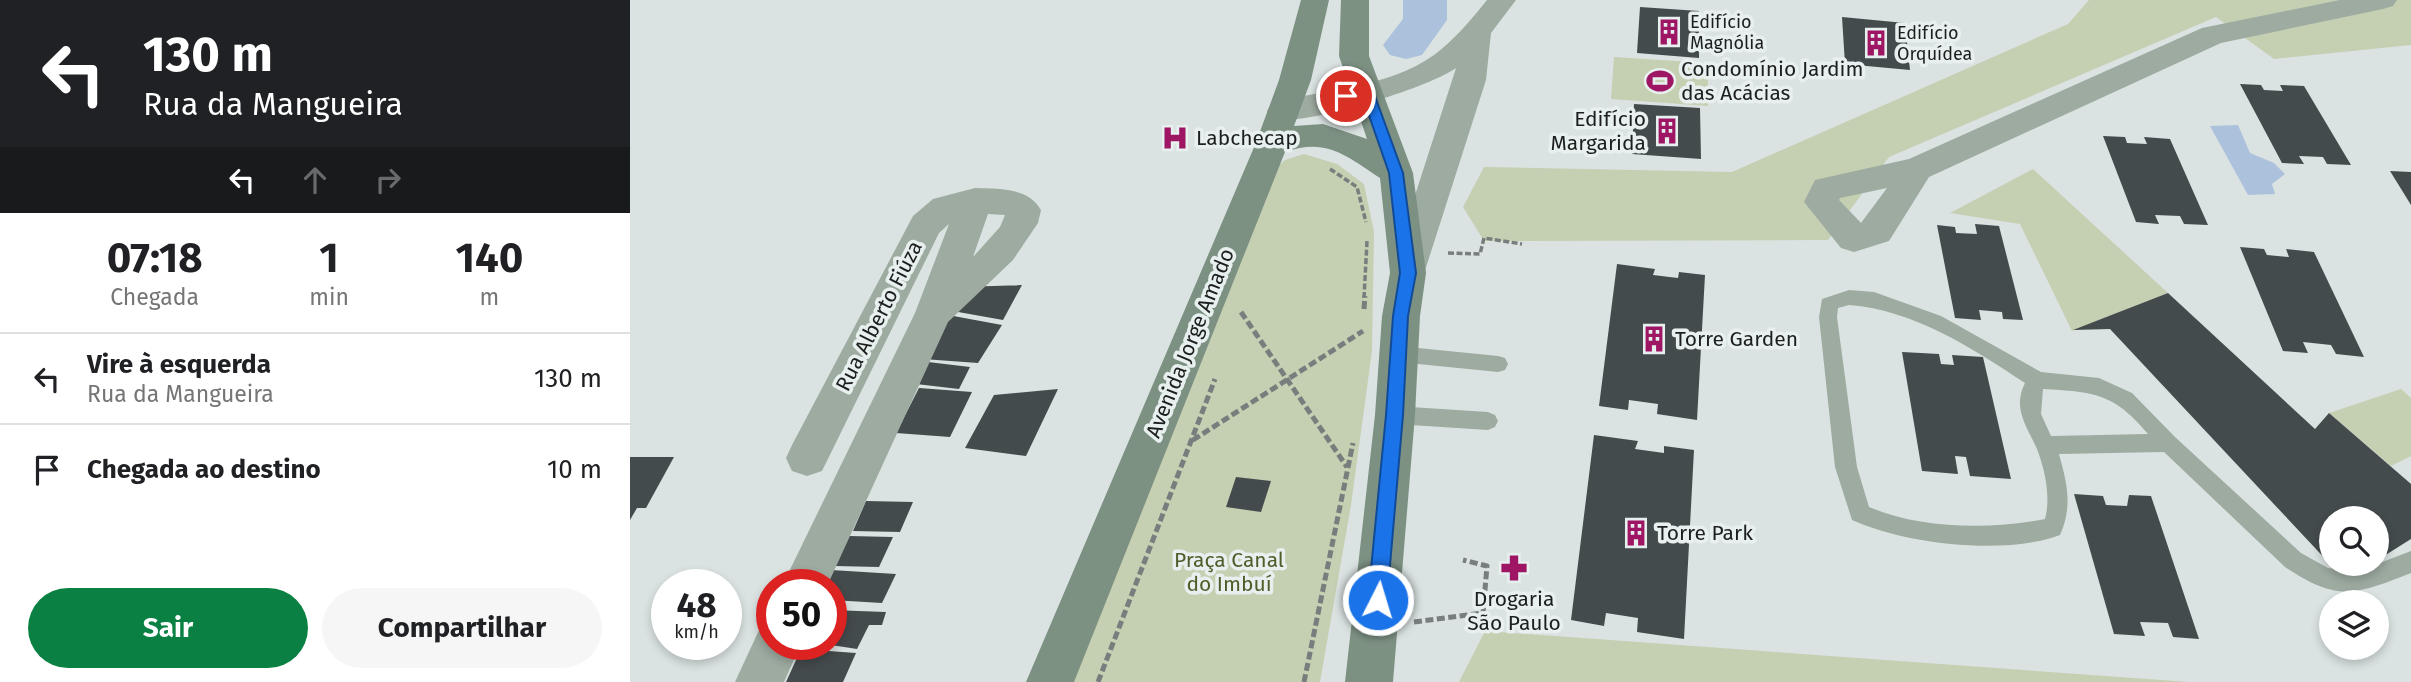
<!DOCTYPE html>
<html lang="pt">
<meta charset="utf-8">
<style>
body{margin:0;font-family:"Fira Sans",sans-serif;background:#f6f6f6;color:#202124;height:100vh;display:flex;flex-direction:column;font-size:26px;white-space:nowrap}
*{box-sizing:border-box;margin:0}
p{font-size:23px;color:#757577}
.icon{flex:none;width:38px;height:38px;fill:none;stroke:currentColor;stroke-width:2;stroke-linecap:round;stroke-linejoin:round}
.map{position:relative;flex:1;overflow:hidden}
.sheet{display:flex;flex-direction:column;background:#fff;width:630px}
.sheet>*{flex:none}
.banner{background:#202124;color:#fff;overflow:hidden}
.fabs{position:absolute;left:1689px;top:506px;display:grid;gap:14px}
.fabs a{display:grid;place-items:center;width:70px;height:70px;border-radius:50%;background:#fff;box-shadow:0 4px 10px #0003;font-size:35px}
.speed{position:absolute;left:21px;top:569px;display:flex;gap:14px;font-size:35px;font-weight:700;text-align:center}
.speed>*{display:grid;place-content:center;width:91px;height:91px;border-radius:50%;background:#fff;box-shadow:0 4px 10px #0003;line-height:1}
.speed small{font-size:18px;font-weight:400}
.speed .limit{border:10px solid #d22;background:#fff;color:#111}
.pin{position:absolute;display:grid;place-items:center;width:60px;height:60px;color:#fff;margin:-30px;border:4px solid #fff;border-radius:50%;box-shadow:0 2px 7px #0007}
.me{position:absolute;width:77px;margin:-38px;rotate:5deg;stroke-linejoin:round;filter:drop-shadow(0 0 5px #0008)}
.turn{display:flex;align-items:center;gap:24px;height:147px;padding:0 28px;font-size:32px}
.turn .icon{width:91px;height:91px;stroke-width:2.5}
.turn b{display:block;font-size:49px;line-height:60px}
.lanes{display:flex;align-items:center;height:66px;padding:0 28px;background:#0003;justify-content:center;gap:35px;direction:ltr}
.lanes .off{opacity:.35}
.eta{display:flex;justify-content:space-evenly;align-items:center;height:119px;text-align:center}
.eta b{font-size:42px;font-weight:700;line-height:49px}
.cta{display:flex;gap:14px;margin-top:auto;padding:14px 28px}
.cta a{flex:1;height:80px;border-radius:42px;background:#0b8043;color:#fff;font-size:28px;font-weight:700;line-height:80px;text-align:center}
.cta a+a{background:#f6f6f6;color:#202124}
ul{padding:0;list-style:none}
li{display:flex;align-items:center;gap:21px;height:91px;padding:0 28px;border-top:2px solid #e0e0e0}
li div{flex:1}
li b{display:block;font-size:26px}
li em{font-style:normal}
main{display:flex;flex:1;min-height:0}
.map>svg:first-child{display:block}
.green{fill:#c5cfb2}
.water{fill:#abc1dc}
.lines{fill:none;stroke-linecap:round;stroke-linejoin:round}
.river{fill:#abc1dc;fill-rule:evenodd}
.building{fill:#444b4d}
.path-far1{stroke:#787e7d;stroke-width:3.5;stroke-dasharray:6 2.5;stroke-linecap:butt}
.path{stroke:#787e7d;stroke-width:5;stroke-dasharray:8 3.5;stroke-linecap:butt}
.service{fill:#9eaba1;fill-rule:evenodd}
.minor{fill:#9eaba1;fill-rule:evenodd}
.secondary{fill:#7d9183;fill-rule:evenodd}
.route{fill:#1a73e8;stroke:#114b97;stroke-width:2}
.labels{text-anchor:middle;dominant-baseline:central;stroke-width:7;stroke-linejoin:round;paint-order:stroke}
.far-poi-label{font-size:18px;fill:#1c1f1e;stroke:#e7f0ef;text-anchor:start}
.poi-label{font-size:21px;fill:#1c1f1e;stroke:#e7f0ef;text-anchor:start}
.street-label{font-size:21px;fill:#1c1f1e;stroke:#e7f0ef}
.park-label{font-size:21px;fill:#505d2b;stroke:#e7f0ef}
</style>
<main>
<section class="sheet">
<div class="banner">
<div class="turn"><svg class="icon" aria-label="left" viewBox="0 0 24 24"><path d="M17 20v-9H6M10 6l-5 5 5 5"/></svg><div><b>130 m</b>Rua da Mangueira</div></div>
<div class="lanes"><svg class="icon" aria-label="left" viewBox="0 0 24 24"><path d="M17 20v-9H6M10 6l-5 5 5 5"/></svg><svg class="icon off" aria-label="ahead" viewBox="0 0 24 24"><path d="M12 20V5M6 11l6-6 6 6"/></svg><svg class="icon off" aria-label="right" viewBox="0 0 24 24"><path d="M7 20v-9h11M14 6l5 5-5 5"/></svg></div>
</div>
<div class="eta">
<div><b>07:18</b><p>Chegada</p></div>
<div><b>1</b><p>min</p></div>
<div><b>140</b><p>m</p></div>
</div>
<ul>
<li><svg class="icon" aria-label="left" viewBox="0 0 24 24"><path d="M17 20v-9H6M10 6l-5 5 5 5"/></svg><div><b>Vire à esquerda</b><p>Rua da Mangueira</p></div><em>130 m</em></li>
<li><svg class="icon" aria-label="arrive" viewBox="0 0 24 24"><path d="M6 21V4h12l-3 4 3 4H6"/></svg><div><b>Chegada ao destino</b></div><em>10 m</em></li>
</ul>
<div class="cta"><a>Sair</a><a>Compartilhar</a></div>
</section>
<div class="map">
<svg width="1781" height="682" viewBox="0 0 1781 682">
<rect width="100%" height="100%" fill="#dae3e2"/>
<path class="green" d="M1459 0H1781V45L1644 59 1586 17 1259 157 1198 240 854 241 833 207 854 167 1102 172 1438 24Z
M984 57 1078 63V106L981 99Z
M674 154 707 164 734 184 744 232 742 351 721 505 690 682H439L638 176 655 160Z
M1403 169 1538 293 1442 331 1390 224 1320 213Z
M1771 389 1781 398V456L1761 466 1699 413Z
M855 631 1559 682H829Z"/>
<path class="water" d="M1608 125 1620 153 1644 163 1655 174 1642 184 1645 194 1618 195 1580 126Z"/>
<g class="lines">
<path class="river" d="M773 0H817V20L792 55 776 59 760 55 753 45 773 19Z"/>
</g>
<path class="building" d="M1010 7 1069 11V58L1007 53Z
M1212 17 1275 23 1280 70 1215 64Z
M1610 84 1631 85 1634 90 1653 91 1650 85 1674 86 1721 165 1697 164 1693 157 1669 156 1674 164 1652 163Z
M1004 104 1070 108 1071 159 1002 154Z
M1473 136 1495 137 1497 143 1517 144 1514 137 1540 139 1578 225 1554 224 1550 216 1525 215 1529 224 1506 222Z
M1760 171 1781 172V205Z
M1345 224 1369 226 1393 320 1373 319 1372 312 1349 310 1351 320 1325 318 1307 225 1325 227 1326 233 1347 234Z
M1610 247 1634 249 1637 255 1659 257 1656 249 1684 252 1734 357 1706 354 1701 345 1673 342 1678 353 1653 351Z
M987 264 1025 269 1023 275 1048 278 1049 272 1075 275 1067 420 1027 414 1028 404 999 400 998 410 969 406Z
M392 285 373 320 317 310 330 287Z
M1538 293 1685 429 1699 413 1781 484V539L1746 561V518H1701V564H1742L1715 580 1480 329 1443 330Z
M318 315 372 325 348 363 293 359Z
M1272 352 1309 354 1311 364 1324 365 1322 355 1353 357 1381 479 1340 476 1336 457 1325 456 1328 474 1292 471Z
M298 362 340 367 329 389 286 384Z
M289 388 342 392 320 437 266 433Z
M428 389 396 456 335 448 364 395Z
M964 435 1008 441 1005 449 1034 453V446L1064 450 1054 639 1007 632 1008 618 976 613 974 626 941 620Z
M0 457H44L16 508H7L0 520Z
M606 477 641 481 631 512 596 507Z
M1444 494 1473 496 1476 505 1497 506 1499 495 1521 496 1569 639 1543 637 1538 623 1510 622 1515 636 1484 634Z
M236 501 283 502 270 532 223 531Z
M219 536 263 537 249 567 205 566Z
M201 570 266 574 252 603 201 600V584H194Z
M201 610 256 612 252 625H239L227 649 201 645Z
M171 649 226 653 213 682H156Z"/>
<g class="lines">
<path class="path-far1" d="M700 169 727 187 736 222
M818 253 850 254 854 238 892 244
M734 298 737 241"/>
<path class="path" d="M734 309 735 296
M611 312 717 467
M563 440 733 331
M784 622 853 613 857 566 833 560
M468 682 585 379
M674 682 723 443"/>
<path class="service" d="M1219 290 1244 292 1311 316 1411 372 1469 378 1502 393 1545 437 1671 553 1698 568 1721 571 1734 569 1781 551V573C1725 595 1708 602 1655 567L1534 452 1429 454C1437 483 1443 506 1430 535 1374 556 1275 544 1222 520L1205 467 1189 317 1192 299ZM1219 305C1284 310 1342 348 1395 383 1382 409 1397 426 1407 449 1415 470 1421 497 1415 519 1361 530 1290 529 1239 507L1227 467 1207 317 1208 308ZM1413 389C1464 392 1484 393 1518 434L1421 436 1411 414Z
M768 346 868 356 875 358 878 364 875 370 868 372 768 362 761 360 758 354 761 348Z
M765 406 858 412 865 415 868 421 865 427 858 430 765 424 758 421 755 415 758 409Z"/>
<path class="minor" d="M857 0H886L861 33 856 80 791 283 778 287 765 283 760 273 826 68C798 88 673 127 642 119L637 111 642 103C694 89 758 88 804 55 824 40 841 20 857 0Z
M1710 0H1767L1763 6 1753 9 1591 43 1299 177 1259 241 1224 252 1211 248 1174 202 1185 180 1279 159 1572 28ZM1257 188 1231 223 1209 200 1210 198Z
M345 188C369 189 398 187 411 210L408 223 383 260 318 322 198 584H153L285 313 319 224 309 233 192 471 177 476 162 471 156 458 162 445 283 216 303 199ZM358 214 375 215 370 227 343 257Z
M142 623V644H171L154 682H105L130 628Z"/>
<path class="secondary" d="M671 0H699L681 80 664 126 693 124 737 139 709 56 711 0H739V56L783 173 796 273 790 316 785 415 763 682H715L745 415 752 316 760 273 750 178C717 156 696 137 655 152L444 682H396L625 145 649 80Z"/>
</g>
<path class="route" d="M737 87 743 91 773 173 786 273 778 316 773 415 757 600 754 607 748 609 741 607 738 600 756 415 763 316 770 273 759 173 735 104 732 96 716 100 709 96 711 93Z"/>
<defs>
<g id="building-bare" transform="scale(2.1)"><path d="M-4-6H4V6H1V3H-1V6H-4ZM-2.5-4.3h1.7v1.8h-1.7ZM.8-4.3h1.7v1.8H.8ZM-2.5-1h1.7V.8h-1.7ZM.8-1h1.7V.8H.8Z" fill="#9e1564" stroke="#e7f0ef" stroke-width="2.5" paint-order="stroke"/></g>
<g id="stadium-bare" transform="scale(2.1)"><path d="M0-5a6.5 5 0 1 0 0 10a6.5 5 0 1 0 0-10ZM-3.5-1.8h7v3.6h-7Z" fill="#9e1564" stroke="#e7f0ef" stroke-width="2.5" paint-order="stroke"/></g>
<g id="hospital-bare" transform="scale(2.1)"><path d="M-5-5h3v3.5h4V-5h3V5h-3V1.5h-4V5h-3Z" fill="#9e1564" stroke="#e7f0ef" stroke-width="2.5" paint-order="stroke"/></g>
<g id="pharmacy-bare" transform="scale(2.1)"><path d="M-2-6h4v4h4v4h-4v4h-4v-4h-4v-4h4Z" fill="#9e1564" stroke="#e7f0ef" stroke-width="2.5" paint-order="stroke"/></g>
</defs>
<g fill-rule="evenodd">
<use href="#building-bare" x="1039" y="32"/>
<use href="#building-bare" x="1246" y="43"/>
<use href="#stadium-bare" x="1030" y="81"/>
<use href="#building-bare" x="1037" y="131"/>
<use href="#hospital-bare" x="545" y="138"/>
<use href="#building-bare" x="1024" y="339"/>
<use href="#building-bare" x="1006" y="533"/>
<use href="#pharmacy-bare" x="884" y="568"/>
</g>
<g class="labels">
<g class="far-poi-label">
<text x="1060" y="22">Edifício<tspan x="1060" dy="21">Magnólia</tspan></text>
<text x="1267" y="33">Edifício<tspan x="1267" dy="21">Orquídea</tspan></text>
</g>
<g class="poi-label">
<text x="1051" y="69">Condomínio Jardim<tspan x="1051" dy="24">das Acácias</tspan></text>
<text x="1016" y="119" text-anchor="end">Edifício<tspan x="1016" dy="24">Margarida</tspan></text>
<text x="566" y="138">Labchecap</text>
<text x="1045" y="339">Torre Garden</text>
<text x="1027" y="533">Torre Park</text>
<text x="884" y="599" text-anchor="middle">Drogaria<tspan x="884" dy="24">São Paulo</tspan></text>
</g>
<g class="street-label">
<text transform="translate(249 316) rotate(-63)">Rua Alberto Fiúza</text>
<text transform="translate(560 343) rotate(-68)">Avenida Jorge Amado</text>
</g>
<g class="park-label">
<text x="599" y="560">Praça Canal<tspan x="599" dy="24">do Imbuí</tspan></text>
</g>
</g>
</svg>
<div class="fabs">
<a><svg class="icon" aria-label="search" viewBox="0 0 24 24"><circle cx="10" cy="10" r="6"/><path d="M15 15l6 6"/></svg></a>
<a><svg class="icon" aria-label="layers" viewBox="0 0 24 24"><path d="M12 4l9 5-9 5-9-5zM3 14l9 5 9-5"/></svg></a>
</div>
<div class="speed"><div>48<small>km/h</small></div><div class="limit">50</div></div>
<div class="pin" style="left:716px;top:96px;background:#d93025"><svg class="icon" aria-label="arrive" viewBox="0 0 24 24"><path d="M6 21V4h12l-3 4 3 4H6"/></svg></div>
<svg class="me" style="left:748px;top:600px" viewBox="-20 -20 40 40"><circle r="17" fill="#1a73e8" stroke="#fff" stroke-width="3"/><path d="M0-11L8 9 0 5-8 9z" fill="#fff"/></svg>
</div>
</main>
